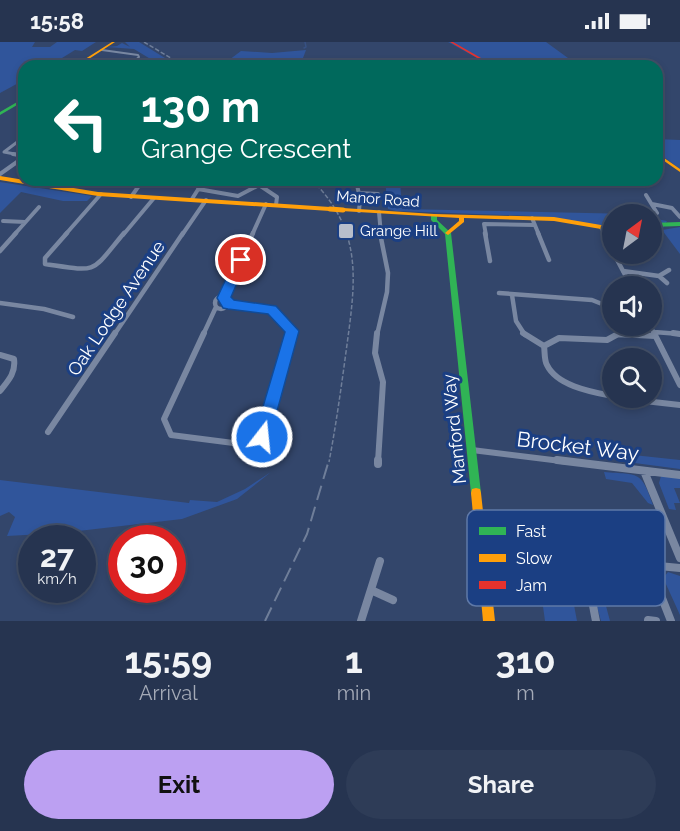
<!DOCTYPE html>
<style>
body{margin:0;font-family:Raleway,sans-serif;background:#2e3c57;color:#f1f3f6;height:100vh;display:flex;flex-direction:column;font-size:22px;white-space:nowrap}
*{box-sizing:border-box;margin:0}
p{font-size:20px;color:#a4aab7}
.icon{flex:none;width:33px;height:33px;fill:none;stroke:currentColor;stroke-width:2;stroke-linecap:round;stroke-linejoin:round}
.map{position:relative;height:579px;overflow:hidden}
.sheet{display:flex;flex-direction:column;background:#263450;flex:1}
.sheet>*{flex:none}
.hud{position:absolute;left:18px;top:18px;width:645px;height:126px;border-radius:18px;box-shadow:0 3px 9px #0003,0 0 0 2px #424f67;background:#00695c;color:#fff;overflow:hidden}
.needle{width:39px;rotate:32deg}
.buttons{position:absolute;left:602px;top:162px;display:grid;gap:12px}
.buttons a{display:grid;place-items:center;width:60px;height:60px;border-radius:50%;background:#263450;box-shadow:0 3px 9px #0003,0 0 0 2px #424f67;font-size:30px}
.speed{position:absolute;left:18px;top:483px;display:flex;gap:12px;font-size:30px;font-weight:700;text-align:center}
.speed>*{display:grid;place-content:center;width:78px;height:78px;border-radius:50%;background:#263450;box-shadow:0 3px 9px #0003,0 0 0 2px #424f67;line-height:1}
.speed small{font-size:15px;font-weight:400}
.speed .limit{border:9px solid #d22;background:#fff;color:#111}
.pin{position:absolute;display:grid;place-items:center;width:51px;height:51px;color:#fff;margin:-26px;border:3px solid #fff;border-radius:50%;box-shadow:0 2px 6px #0007}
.me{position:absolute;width:66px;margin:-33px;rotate:16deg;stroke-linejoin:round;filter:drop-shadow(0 0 4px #0008)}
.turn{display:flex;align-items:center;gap:21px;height:126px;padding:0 24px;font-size:27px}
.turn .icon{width:78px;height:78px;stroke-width:2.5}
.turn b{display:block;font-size:42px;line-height:51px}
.eta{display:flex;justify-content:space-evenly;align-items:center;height:102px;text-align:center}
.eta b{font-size:36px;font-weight:700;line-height:42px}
.action{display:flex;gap:12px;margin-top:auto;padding:12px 24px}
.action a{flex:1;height:69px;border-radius:36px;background:#bca0f2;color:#111;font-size:24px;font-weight:700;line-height:69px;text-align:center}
.action a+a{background:#2e3c57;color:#f1f3f6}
.status{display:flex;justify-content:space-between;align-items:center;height:42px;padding:0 30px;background:#263450;direction:ltr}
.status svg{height:16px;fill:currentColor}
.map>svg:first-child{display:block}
.green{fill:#30559b}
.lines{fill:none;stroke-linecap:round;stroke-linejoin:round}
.stream{stroke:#375183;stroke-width:1.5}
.street-far5{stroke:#7987a1;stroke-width:2}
.street-far4{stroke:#7987a1;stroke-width:3}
.street-far3{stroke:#7987a1;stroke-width:4}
.street-far2{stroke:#7987a1;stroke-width:4.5}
.street-far1{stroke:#7987a1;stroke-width:6}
.street{stroke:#7987a1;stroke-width:8}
.fast{fill:#30b455;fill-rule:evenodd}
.slow{fill:#ff9f0a;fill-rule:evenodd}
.jam{fill:#e5322d;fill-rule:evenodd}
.rail-far1{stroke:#6f7e99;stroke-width:1.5;stroke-dasharray:4.5 2;stroke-linecap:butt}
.rail{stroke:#6f7e99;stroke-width:2;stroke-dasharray:15 7;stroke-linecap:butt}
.slow-bridge{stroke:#ff9f0a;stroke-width:5}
.route{fill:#1a73e8;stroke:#114b97;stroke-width:1.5}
.poi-dot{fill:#b8becb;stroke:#1b3f83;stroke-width:2}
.labels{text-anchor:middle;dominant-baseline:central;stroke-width:6;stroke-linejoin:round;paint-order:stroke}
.far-street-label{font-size:15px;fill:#fff;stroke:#1b3f83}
.far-poi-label{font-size:15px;fill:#fff;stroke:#1b3f83;text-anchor:start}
.street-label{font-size:18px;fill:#fff;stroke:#1b3f83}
.near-street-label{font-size:21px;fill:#fff;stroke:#1b3f83}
.key{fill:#1b3f83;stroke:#5f79a8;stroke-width:1.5}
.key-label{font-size:16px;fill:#fff}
</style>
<div class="status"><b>15:58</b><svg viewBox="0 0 49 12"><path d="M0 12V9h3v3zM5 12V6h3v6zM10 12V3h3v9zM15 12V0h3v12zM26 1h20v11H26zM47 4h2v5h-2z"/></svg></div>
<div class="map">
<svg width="680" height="579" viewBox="0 0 680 579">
<rect width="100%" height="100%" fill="#33466b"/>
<path class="green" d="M0 0H35L32 5H50L57 0H96L82 9 75 8 49 24H24V38L0 51Z
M125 0H139L178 24H162L134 7 107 5 117 4 122 1 130 5Z
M448 0H546L579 24H569L565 19H523L508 24 495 21 488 22Z
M306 8 303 16 293 24H221L241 9 272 11Z
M657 97 680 98V127L657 110Z
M385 138H400L402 167 632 172H612V188H609L564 177 532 174 396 169 388 167Z
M0 140 92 154 87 159H63L21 150 0 171Z
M651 176 667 179 662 188 680 185V212L662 188H651Z
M624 412 680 418V427L627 420Z
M271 430 237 457 182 477 61 491 7 494 15 475 9 470 0 474V438L189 461 190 458 217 460 245 447Z
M604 430C639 433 641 428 653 463L648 461 632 441 606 437Z
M661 434 680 436V446H674L680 461H674L676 468 669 467 659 441Z
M584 518 594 519 610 579H601Z
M668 530 680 534V573L665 540 664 535Z
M542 557 574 563 577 579H545Z"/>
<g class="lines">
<path class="stream" d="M304 6 306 5 305 0"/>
<path class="street-far5" d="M102 8 138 13 139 15 128 24"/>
<path class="street-far4" d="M20 113 4 110 24 95"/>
<path class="street-far3" d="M13 112 24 114
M0 132 24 115
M356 138 360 157 359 169
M336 139 339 138
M198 147 238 154 259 143 277 155 276 163
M359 151 378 152
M646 153 657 171
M131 155 143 138
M348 156 360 157
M192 157 204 138
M652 162 672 166 680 175
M379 170 381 193
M532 176 539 193
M3 179 25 180
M601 185 605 193
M14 193 39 165
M65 193 101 152
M123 193 154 156
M182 193 206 158
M252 193 266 162
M486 193 484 182 535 183"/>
<path class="street-far2" d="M67 191 45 216V222C99 230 90 232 124 191
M485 191 490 219
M538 191 549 218
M604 191 612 208
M0 209 16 191
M614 212 631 244
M623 229 659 234 669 228
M659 234 667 241
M499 251 592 258 602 262 618 292
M512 253 516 279 525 293
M215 261a6 6 0 1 1 12 0a6 6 0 1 1-12 0Z
M224 256 253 191
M0 261 44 267 73 275
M228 263 272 267 292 289 291 293
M650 284 655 293
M654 290 680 292
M114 293 183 191
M203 293 216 265
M377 293 387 250 388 231 380 191
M616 293H636"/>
<path class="street-far1" d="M204 291 164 377 171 393 249 403 257 401 262 395 291 291
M377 291 375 311 383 340 378 420
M523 291 544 304
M654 291 680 343
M673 291 680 292
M0 313 14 317C16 331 8 339 0 349
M612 354C592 350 557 344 547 323 544 318 545 310 544 304L559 296 607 298 618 292 655 294
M618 356 680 363
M48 390 115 291
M472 408 569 420"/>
<path class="street" d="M557 418 680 433
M378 422V418
M644 429 680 516
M482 503 570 515C590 530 591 556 596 579
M606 519 680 526
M649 523 671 579
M371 548 393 558
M648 578 656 579
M361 579 380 519"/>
<path class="fast" d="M24 56V59L0 73V70Z
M434 172 437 174V178L451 191 481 451 480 455 476 456 472 455 471 451 445 192 431 178V174Z
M680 180V184L651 185V181Z"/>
<path class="slow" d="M112 0H115L78 24H74Z
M657 111 680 127V130L657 114Z
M0 134 98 150 330 165 333 167 330 169 98 154 0 138Z
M343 166 434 172 554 175 601 183 612 182V186L601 187 554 179 464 176V180L448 193 445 191 459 179V176L341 169V167Z
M476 446 480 447 481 451 495 579H483L471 451 472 447Z"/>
<path class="jam" d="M450 0H453L495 24H491Z"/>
<path class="rail-far1" d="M144 0 184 24
M312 138C365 191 355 242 346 310 341 347 336 383 329 420"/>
<path class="rail" d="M265 579 307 492 329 418"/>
<path class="slow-bridge" d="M330 167 343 168"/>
</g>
<path class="route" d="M241 214 247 218 231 255 234 258 276 264 299 289 270 395 268 401 262 403 256 401 254 395 285 290 268 272 228 267 223 266 217 256 235 218Z"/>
<rect class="poi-dot" x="338" y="181" width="16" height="16" rx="3"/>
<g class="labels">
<g class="far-street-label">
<text transform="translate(378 157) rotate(4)">Manor Road</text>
</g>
<g class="far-poi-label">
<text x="360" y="189">Grange Hill</text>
</g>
<g class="street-label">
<text transform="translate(116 266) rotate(-56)">Oak Lodge Avenue</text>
<text transform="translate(454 387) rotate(-96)">Manford Way</text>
</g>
<g class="near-street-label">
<text transform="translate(578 404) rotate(7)">Brocket Way</text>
</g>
</g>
<rect x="467" y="468" width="198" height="96" rx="9" class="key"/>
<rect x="479" y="485" width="27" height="8" fill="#30b455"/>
<rect x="479" y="512" width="27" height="8" fill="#ff9f0a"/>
<rect x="479" y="539" width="27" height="8" fill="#e5322d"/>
<g class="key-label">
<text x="516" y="495">Fast</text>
<text x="516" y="522">Slow</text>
<text x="516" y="549">Jam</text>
</g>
</svg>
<div class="buttons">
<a><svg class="needle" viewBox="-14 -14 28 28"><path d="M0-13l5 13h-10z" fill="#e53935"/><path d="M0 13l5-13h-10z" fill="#a4aab7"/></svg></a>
<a><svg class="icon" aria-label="sound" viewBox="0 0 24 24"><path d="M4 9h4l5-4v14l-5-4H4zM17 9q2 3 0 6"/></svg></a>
<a><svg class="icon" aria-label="search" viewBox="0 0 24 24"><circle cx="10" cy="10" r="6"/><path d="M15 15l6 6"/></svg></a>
</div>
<div class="speed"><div>27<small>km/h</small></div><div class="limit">30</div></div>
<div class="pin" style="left:241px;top:218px;background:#d93025"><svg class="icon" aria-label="arrive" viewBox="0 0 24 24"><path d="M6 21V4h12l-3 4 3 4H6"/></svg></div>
<svg class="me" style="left:262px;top:395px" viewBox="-20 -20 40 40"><circle r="17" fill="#1a73e8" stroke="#fff" stroke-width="3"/><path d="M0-11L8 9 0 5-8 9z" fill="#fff"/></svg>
<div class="hud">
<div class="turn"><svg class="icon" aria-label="left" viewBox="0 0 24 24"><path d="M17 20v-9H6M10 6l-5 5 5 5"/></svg><div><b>130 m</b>Grange Crescent</div></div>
</div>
</div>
<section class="sheet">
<div class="eta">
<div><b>15:59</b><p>Arrival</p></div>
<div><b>1</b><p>min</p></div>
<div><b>310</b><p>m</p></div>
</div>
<div class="action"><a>Exit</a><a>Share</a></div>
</section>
